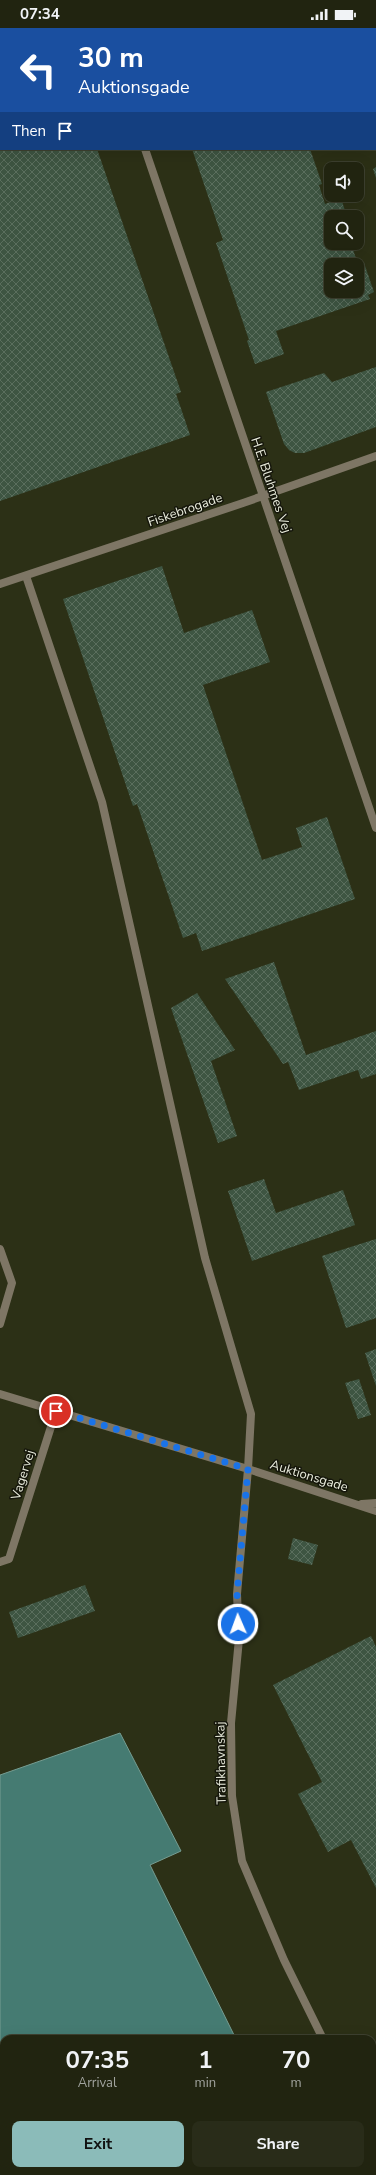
<!DOCTYPE html>
<style>
body{margin:0;font-family:"Nunito Sans",sans-serif;background:#292c19;color:#f1f3f6;height:100vh;display:flex;flex-direction:column;font-size:15px;white-space:nowrap}
*{box-sizing:border-box;margin:0}
p{font-size:13px;color:#a2a49f}
.icon{flex:none;width:22px;height:22px;fill:none;stroke:currentColor;stroke-width:2;stroke-linecap:round;stroke-linejoin:round}
.map{position:relative;flex:1;overflow:hidden}
.details{position:absolute;left:0px;top:2007px;width:376px;height:140px;display:flex;flex-direction:column;background:#212410;border-radius:12px 12px 0 0;box-shadow:0 4px 16px #0002,0 0 0 1px #3e4130}
.details>*{flex:none}
.banner{position:absolute;left:0px;top:0px;width:376px;height:122px;box-shadow:0 4px 16px #0002,0 0 0 1px #3e4130;background:#1a4fa0;color:#fff;overflow:hidden}
.controls{position:absolute;left:324px;top:134px;display:grid;gap:8px}
.controls a{display:grid;place-items:center;width:40px;height:40px;border-radius:8px;background:#212410;box-shadow:0 4px 16px #0002,0 0 0 1px #3e4130;font-size:20px}
.pin{position:absolute;display:grid;place-items:center;width:34px;height:34px;color:#fff;margin:-17px;border:2px solid #fff;border-radius:50%;box-shadow:0 1px 4px #0007}
.me{position:absolute;width:44px;margin:-22px;rotate:358deg;stroke-linejoin:round;filter:drop-shadow(0 0 3px #0008)}
.turn{display:flex;align-items:center;gap:14px;height:84px;padding:0 12px;font-size:18px}
.turn .icon{width:52px;height:52px;stroke-width:2.5}
.turn b{display:block;font-size:28px;line-height:34px}
.then{display:flex;align-items:center;height:38px;padding:0 12px;background:#0003;gap:8px;font-size:15px}
.eta{display:flex;justify-content:space-evenly;align-items:center;height:68px;text-align:center}
.eta b{font-size:24px;font-weight:700;line-height:28px}
.button{display:flex;gap:8px;margin-top:auto;padding:8px 12px}
.button a{flex:1;height:46px;border-radius:8px;background:#8bbbb9;color:#111;font-size:16px;font-weight:700;line-height:46px;text-align:center}
.button a+a{background:#292c19;color:#f1f3f6}
.status{display:flex;justify-content:space-between;align-items:center;height:28px;padding:0 20px;background:#212410;direction:ltr}
.status svg{height:11px;fill:currentColor}
.map>svg:first-child{display:block}
.water{fill:#457b72;stroke:#769d92}
.building{fill:url(#building-cross-hatch);fill-rule:evenodd}
.lines{fill:none;stroke-linecap:round;stroke-linejoin:round}
.lane{stroke:#7e7665;stroke-width:8}
.street{stroke:#7e7665;stroke-width:8}
.route{stroke:#1a73e8;stroke-width:7;stroke-dasharray:0 12.6}
.labels{text-anchor:middle;dominant-baseline:central;stroke-width:3;stroke-linejoin:round;paint-order:stroke}
.street-label{font-size:13px;fill:#e9ecdc;stroke:#15160b}
</style>
<div class="status"><b>07:34</b><svg viewBox="0 0 49 12"><path d="M0 12V9h3v3zM5 12V6h3v6zM10 12V3h3v9zM15 12V0h3v12zM26 1h20v11H26zM47 4h2v5h-2z"/></svg></div>
<div class="map">
<svg width="376" height="2147" viewBox="0 0 376 2147">
<defs>
<pattern id="building-cross-hatch" width="8" height="8" patternUnits="userSpaceOnUse"><rect width="8" height="8" fill="#3e5542"/><path d="M0 0l8 8M0 8l8-8" fill="none" stroke="#5a6e5d"/></pattern>
</defs>
<rect width="100%" height="100%" fill="#2c3016"/>
<path class="water" d="M120 1705 181 1823 150 1837 236 2011H4V2143H301L303 2147H0V1747Z"/>
<path class="building" d="M0 121H97L181 364 176 366 190 407 0 473Z
M192 121H310L322 156 319 157 325 176 341 170 347 189H331V215H351L358 237 364 235 374 264 368 267 370 271 276 303 284 326 255 336 247 313 249 312 216 215 223 212ZM331 237H357V263H331Z
M376 139V150L373 141Z
M376 339V399L304 425H295L289 422 284 416 266 364 324 345 332 354Z
M162 538 184 605 252 582 270 634 203 657 262 832 302 819 296 800 327 789 355 871 202 923 196 905 183 910 137 776 133 778 63 571Z
M274 934 306 1027 376 1003V1046L361 1051 358 1042 299 1062 288 1034 283 1036 225 951Z
M197 965 235 1022 211 1033 237 1108 218 1115 171 980Z
M264 1151 276 1185 343 1162 355 1197 252 1233 228 1163Z
M376 1211V1290L346 1300 322 1228Z
M376 1321V1358L365 1325Z
M359 1351 371 1387 358 1391 345 1355Z
M293 1510 318 1517 312 1537 288 1531Z
M85 1557 95 1583 18 1610 9 1584Z
M371 1608 376 1619V1860L351 1812 328 1824 298 1766 322 1754 273 1657Z"/>
<g class="lines">
<path class="lane" d="M26 548 102 774 205 1230 251 1386 248 1441
M0 1221 12 1255 0 1296"/>
<path class="street" d="M104 0V1
M145 121 376 800
M0 556 243 475 376 428
M0 1366 248 1441 376 1483
M248 1441 237 1566 239 1611 231 1695 232 1768 242 1833 284 1932 323 2011
M362 1476 376 1475
M0 1534 9 1531 56 1383
M372 2111 376 2119"/>
</g>
<g class="lines">
<path class="route" d="M56 1383 248 1441 237 1566 238 1596"/>
</g>
<g class="labels">
<g class="street-label">
<text transform="translate(271 457) rotate(71)">H.E. Bluhmes Vej</text>
<text transform="translate(185 482) rotate(-19)">Fiskebrogade</text>
<text transform="translate(23 1447) rotate(-73)">Vagervej</text>
<text transform="translate(309 1448) rotate(17)">Auktionsgade</text>
<text transform="translate(221 1735) rotate(-91)">Trafikhavnskaj</text>
</g>
</g>
</svg>
<div class="controls">
<a><svg class="icon" aria-label="sound" viewBox="0 0 24 24"><path d="M4 9h4l5-4v14l-5-4H4zM17 9q2 3 0 6"/></svg></a>
<a><svg class="icon" aria-label="search" viewBox="0 0 24 24"><circle cx="10" cy="10" r="6"/><path d="M15 15l6 6"/></svg></a>
<a><svg class="icon" aria-label="layers" viewBox="0 0 24 24"><path d="M12 4l9 5-9 5-9-5zM3 14l9 5 9-5"/></svg></a>
</div>
<div class="pin" style="left:56px;top:1383px;background:#d93025"><svg class="icon" aria-label="arrive" viewBox="0 0 24 24"><path d="M6 21V4h12l-3 4 3 4H6"/></svg></div>
<svg class="me" style="left:238px;top:1596px" viewBox="-20 -20 40 40"><circle r="17" fill="#1a73e8" stroke="#fff" stroke-width="3"/><path d="M0-11L8 9 0 5-8 9z" fill="#fff"/></svg>
<div class="banner">
<div class="turn"><svg class="icon" aria-label="left" viewBox="0 0 24 24"><path d="M17 20v-9H6M10 6l-5 5 5 5"/></svg><div><b>30 m</b>Auktionsgade</div></div>
<div class="then">Then<svg class="icon" aria-label="arrive" viewBox="0 0 24 24"><path d="M6 21V4h12l-3 4 3 4H6"/></svg></div>
</div>
<section class="details">
<div class="eta">
<div><b>07:35</b><p>Arrival</p></div>
<div><b>1</b><p>min</p></div>
<div><b>70</b><p>m</p></div>
</div>
<div class="button"><a>Exit</a><a>Share</a></div>
</section>
</div>
